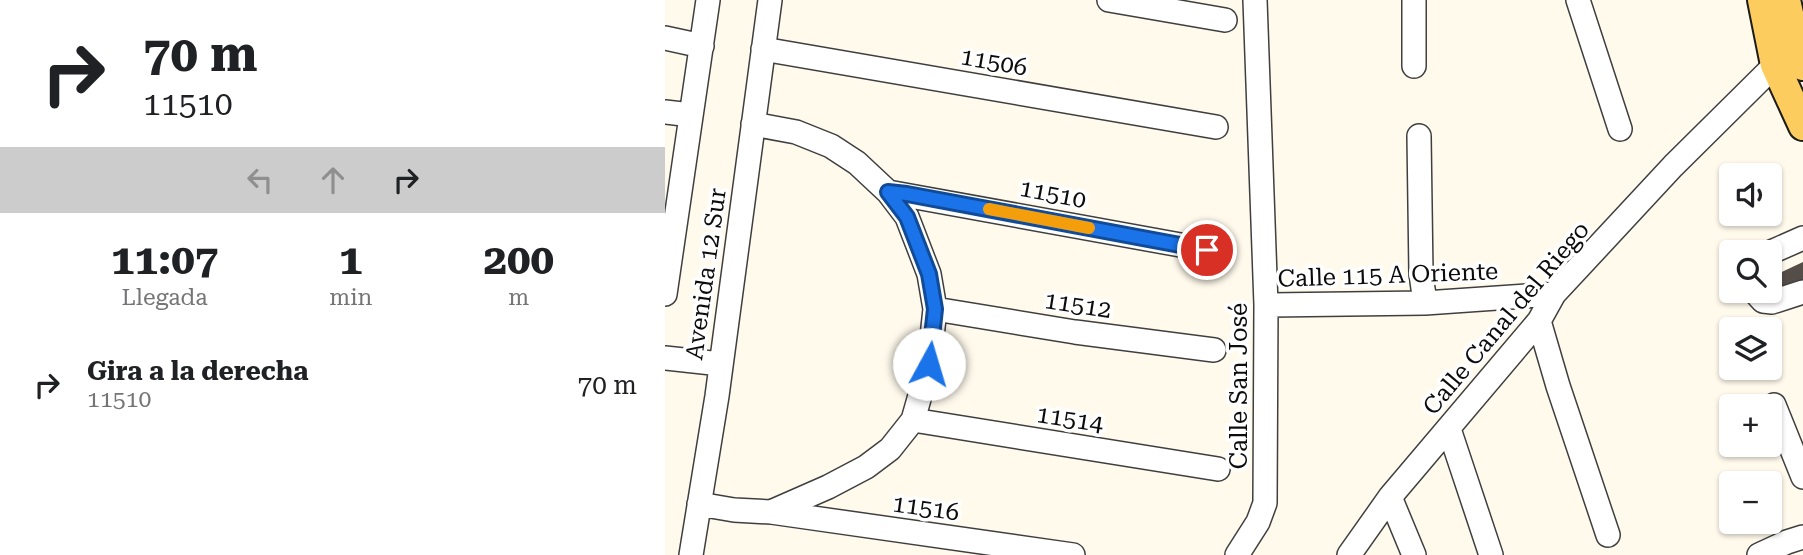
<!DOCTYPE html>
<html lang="es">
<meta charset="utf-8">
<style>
body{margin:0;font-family:"Roboto Serif",serif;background:#f2f2f2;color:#202124;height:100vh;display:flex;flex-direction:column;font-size:26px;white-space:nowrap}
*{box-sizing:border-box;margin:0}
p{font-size:23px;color:#757577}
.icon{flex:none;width:38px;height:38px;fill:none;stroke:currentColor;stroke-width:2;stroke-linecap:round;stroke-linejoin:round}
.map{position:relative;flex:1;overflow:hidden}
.sheet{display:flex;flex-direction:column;background:#fff;width:665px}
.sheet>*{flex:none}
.banner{background:#fff;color:#202124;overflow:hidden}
.fabs{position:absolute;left:1054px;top:163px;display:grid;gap:14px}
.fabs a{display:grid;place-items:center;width:63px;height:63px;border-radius:7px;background:#fff;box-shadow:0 2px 5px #0004;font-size:35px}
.pin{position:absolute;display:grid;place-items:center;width:60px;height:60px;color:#fff;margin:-30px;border:4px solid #fff;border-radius:50%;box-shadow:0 2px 7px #0007}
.me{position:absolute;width:77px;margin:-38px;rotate:6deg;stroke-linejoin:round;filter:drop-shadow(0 0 5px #0008)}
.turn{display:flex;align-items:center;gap:24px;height:147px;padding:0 28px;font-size:32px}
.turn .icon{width:91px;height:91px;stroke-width:2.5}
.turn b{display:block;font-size:49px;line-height:60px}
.lanes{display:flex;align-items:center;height:66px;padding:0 28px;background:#0003;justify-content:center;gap:35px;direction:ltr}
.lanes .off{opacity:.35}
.eta{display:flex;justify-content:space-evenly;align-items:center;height:119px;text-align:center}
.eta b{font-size:42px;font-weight:700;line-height:49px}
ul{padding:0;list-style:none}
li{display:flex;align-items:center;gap:21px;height:105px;padding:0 28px}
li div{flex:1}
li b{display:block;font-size:26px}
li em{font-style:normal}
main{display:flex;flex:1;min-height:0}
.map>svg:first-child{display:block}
.building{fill:#554d48}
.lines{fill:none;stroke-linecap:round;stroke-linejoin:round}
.minor-casing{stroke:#3f3f3f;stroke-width:26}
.major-casing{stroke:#1d1d1d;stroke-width:32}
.minor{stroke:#fff;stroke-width:23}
.major{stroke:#fdcc5e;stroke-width:28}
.route-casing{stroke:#114b97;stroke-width:18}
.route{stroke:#1a73e8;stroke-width:12}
.slow{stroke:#f59e0b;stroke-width:12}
.labels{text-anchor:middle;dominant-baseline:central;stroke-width:7;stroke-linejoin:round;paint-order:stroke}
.street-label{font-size:24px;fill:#0c0c0c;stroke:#fff}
</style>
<main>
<section class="sheet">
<div class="banner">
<div class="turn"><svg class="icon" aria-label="right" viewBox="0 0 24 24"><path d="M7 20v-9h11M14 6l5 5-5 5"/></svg><div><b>70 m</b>11510</div></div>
<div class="lanes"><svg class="icon off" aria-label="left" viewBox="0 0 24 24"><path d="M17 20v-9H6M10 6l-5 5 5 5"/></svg><svg class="icon off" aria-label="ahead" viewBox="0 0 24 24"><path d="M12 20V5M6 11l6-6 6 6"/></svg><svg class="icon" aria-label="right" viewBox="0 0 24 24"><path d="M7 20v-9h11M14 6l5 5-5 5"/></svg></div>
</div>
<div class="eta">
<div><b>11:07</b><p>Llegada</p></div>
<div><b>1</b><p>min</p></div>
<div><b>200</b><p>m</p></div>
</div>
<ul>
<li><svg class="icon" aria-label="right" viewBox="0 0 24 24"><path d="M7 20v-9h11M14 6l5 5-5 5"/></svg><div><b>Gira a la derecha</b><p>11510</p></div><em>70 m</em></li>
</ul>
</section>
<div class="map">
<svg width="1138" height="555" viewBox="0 0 1138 555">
<rect width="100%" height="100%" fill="#fffaec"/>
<path class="building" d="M1138 262V287L1108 300 1104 291V278Z"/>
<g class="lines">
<g class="minor-casing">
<path id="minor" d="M444 0 560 20
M913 0 955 129
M0 38 37 46
M98 49 551 127
M749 66V0
M0 112 26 115
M754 136 756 274 760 303
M223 192 543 250
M1104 253 1138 238
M1088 290 1098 301 1107 302 1138 292
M0 294 43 0
M601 305 760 303 889 294
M270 309 410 332 549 350
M874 321 893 386 943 535
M0 358 56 364
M1109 405 1138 477
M248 420 553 469
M784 429 826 555
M725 497 749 555
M34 504 69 510 106 512 163 487 201 467 225 449 248 420 264 364 270 309 264 274 242 217 223 192 192 163 166 146 131 132 88 124
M106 512 408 555
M26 555 52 396 105 0
M572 555 593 522 600 503 601 305 590 0
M684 555 725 497 874 321 889 294 1008 166 1110 65
M1094 555 1122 542 1138 537"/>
</g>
<g class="major-casing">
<path id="major" d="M1097 0 1110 65 1138 126
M1121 0 1134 59 1138 66"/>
</g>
<use href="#minor" class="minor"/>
<use href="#major" class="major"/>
</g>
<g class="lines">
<g class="route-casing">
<path id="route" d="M264 364 270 309 264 274 242 217 223 192 242 194 542 250"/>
</g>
<use href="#route" class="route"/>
<path class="slow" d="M324 209 424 228"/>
</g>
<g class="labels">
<g class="street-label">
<text transform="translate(329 62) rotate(10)">11506</text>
<text transform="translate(388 194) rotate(11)">11510</text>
<text transform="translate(41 274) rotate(-82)">Avenida 12 Sur</text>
<text transform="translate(723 275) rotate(-2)">Calle 115 A Oriente</text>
<text transform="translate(413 305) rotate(9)">11512</text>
<text transform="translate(841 318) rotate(-50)">Calle Canal del Riego</text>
<text transform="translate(574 386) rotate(-90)">Calle San José</text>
<text transform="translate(405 419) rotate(9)">11514</text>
<text transform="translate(261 508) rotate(8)">11516</text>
</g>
</g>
</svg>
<div class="fabs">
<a><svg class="icon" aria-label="sound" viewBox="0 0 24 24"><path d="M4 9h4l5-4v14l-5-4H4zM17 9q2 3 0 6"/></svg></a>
<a><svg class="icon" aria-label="search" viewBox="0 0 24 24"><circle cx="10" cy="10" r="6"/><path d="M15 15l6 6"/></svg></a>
<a><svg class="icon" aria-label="layers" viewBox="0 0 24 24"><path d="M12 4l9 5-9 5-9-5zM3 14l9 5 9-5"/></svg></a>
<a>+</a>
<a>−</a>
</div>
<div class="pin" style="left:542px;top:250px;background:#d93025"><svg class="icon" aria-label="arrive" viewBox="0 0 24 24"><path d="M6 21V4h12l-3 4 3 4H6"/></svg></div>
<svg class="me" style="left:264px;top:364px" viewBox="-20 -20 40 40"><circle r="19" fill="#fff"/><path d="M0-13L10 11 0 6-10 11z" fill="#1a73e8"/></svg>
</div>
</main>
